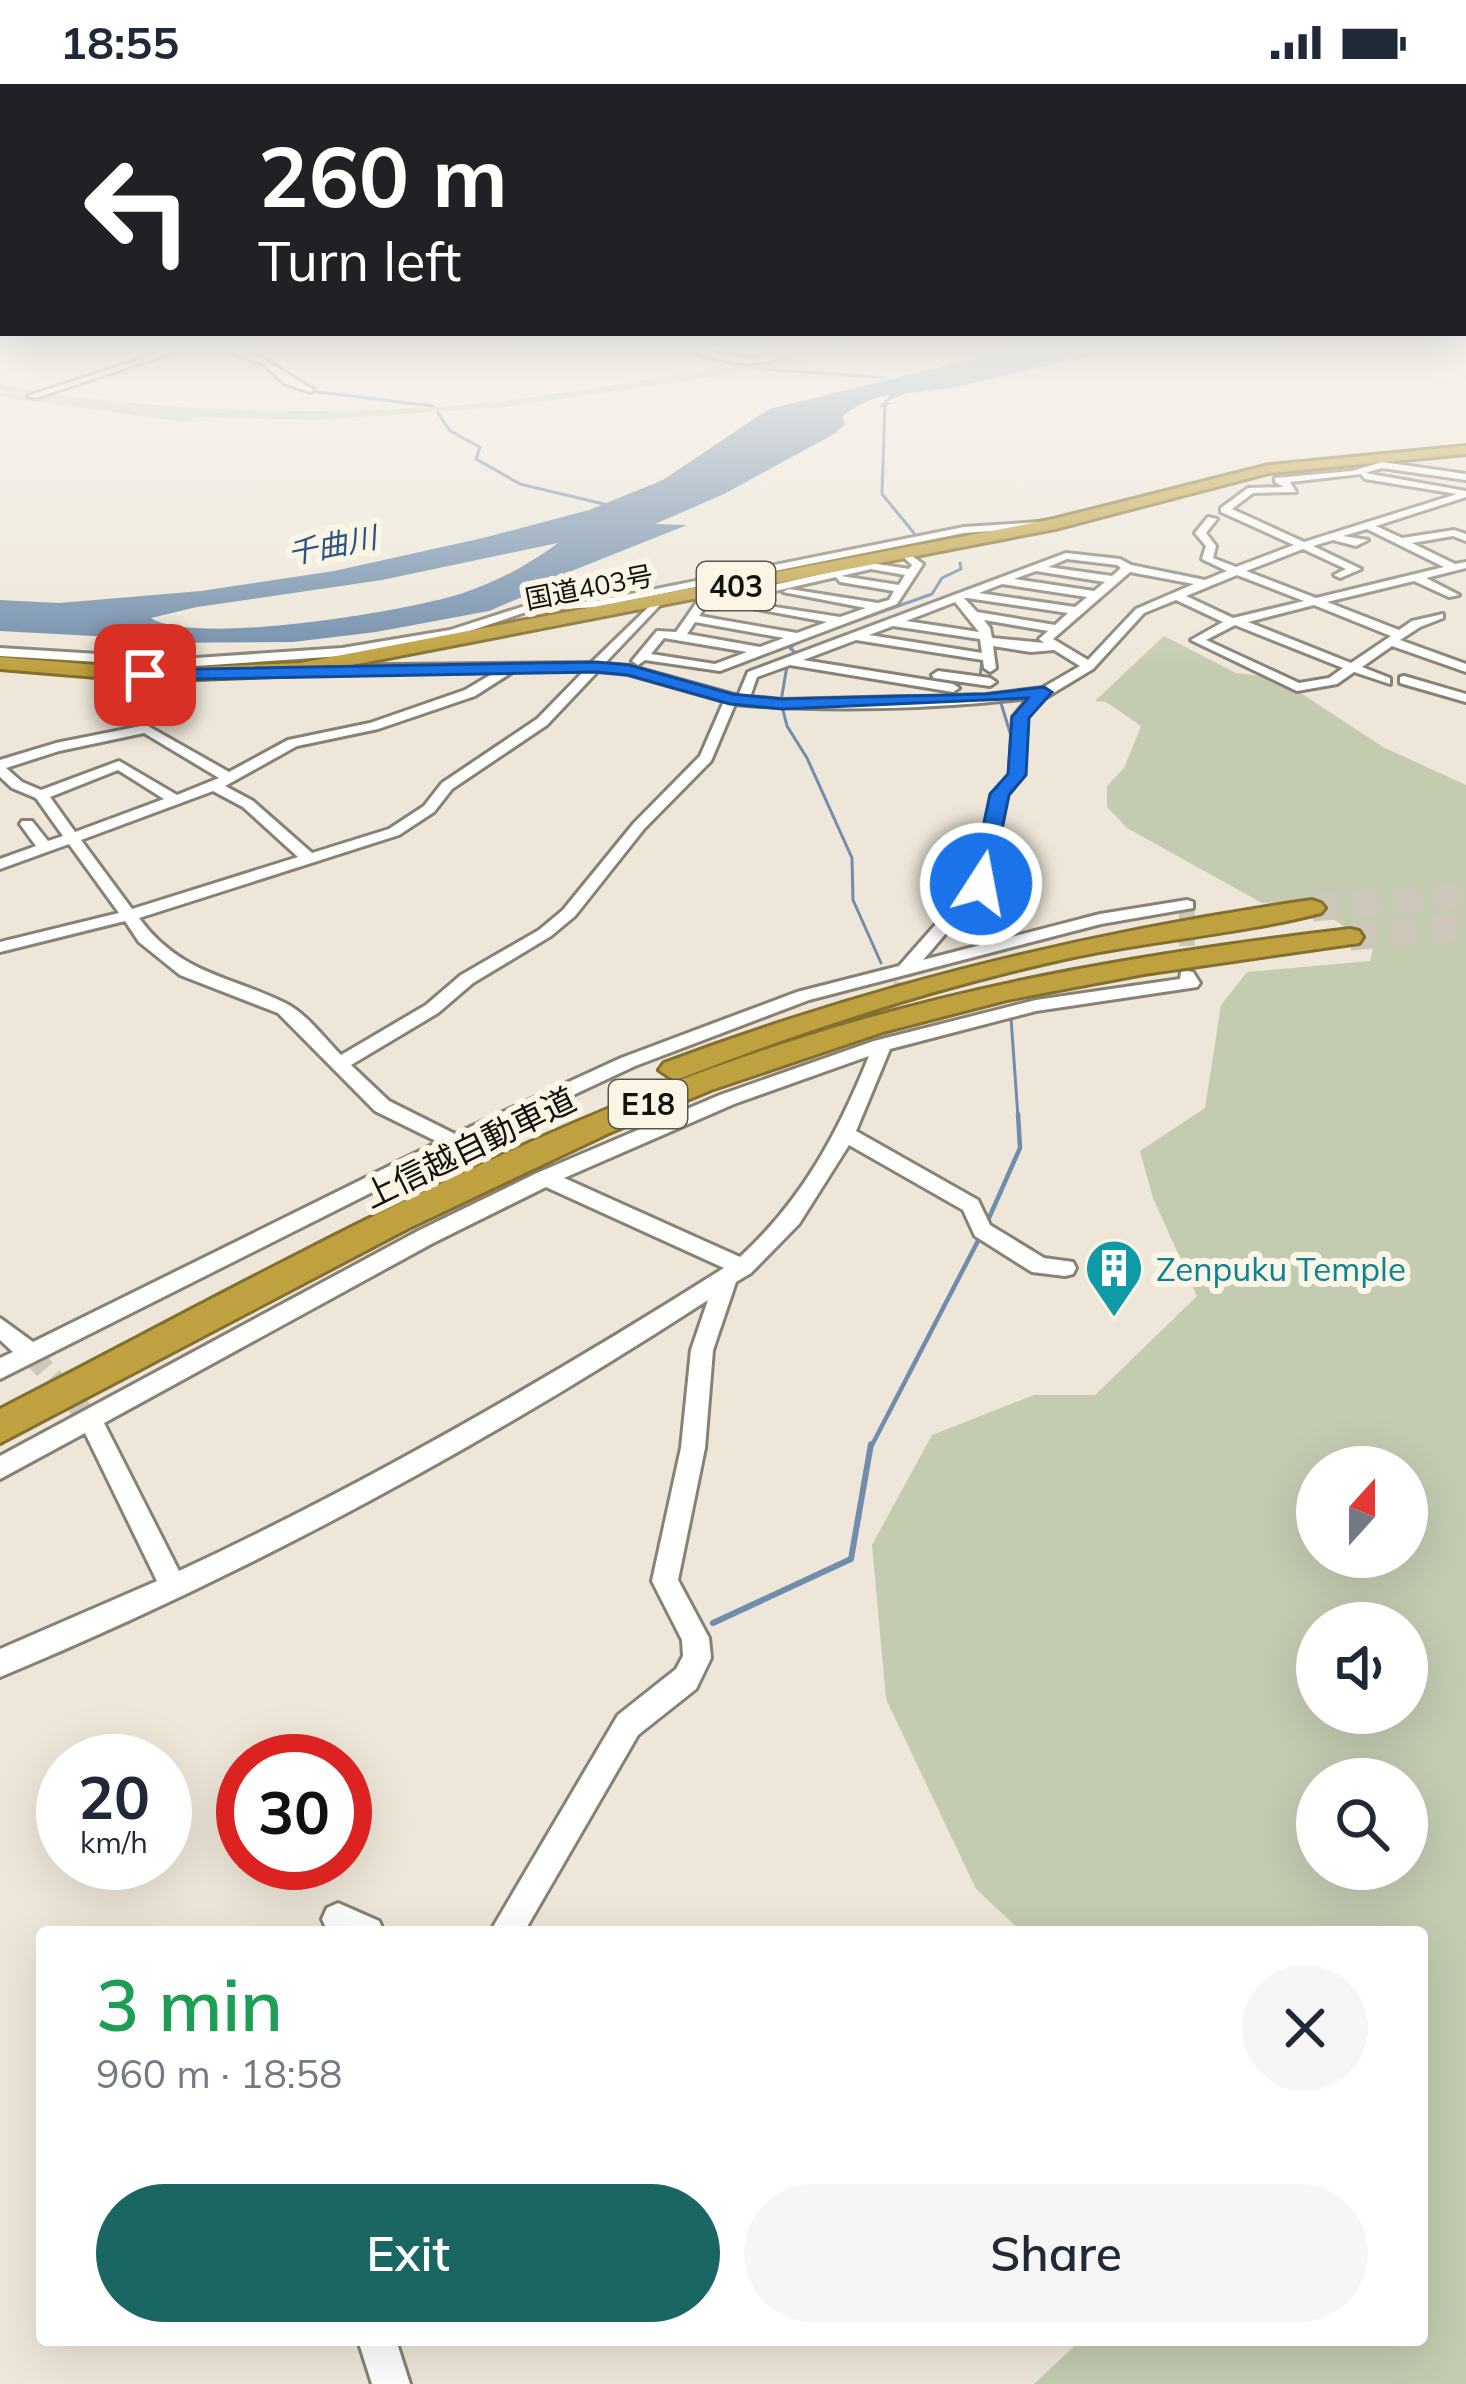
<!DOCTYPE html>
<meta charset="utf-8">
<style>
body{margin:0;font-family:Mulish,"Noto Sans JP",sans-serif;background:#f6f6f7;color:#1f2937;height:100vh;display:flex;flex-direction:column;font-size:45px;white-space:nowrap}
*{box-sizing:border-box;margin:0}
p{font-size:39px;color:#747a83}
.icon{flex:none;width:66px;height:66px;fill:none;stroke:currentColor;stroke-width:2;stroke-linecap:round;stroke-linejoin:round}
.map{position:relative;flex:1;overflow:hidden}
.sheet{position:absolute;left:36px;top:1842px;width:1392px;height:420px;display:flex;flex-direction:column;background:#fff;border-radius:12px;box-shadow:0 12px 48px #0002}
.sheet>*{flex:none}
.guide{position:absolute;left:0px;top:0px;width:1467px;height:252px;box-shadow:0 12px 48px #0002;background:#202124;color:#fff;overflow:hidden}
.needle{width:78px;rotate:21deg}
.buttons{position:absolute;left:1296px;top:1362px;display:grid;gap:24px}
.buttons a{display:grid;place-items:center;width:132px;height:132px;border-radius:50%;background:#fff;box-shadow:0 12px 48px #0002;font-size:60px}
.speed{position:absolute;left:36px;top:1650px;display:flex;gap:24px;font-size:60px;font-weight:700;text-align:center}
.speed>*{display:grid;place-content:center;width:156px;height:156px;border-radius:50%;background:#fff;box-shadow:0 12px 48px #0002;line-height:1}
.speed small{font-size:30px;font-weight:400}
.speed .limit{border:18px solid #d22;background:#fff;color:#111}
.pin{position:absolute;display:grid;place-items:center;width:102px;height:102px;color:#fff;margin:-51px;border-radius:24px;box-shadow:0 6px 18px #0006}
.me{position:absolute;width:132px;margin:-66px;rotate:11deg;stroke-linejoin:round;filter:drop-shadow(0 0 9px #0008)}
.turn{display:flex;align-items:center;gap:42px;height:252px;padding:0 60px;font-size:54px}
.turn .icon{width:156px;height:156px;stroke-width:2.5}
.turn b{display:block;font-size:84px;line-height:102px}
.round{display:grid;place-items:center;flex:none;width:126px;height:126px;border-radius:63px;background:#f6f6f7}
.summary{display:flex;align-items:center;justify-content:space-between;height:204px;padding:0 60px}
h1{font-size:72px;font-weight:600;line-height:90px;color:#1e9e55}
.cta{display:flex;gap:24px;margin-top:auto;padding:24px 60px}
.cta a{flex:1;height:138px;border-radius:72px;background:#196662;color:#fff;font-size:48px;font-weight:600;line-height:138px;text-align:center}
.cta a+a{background:#f6f6f7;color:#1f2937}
.status{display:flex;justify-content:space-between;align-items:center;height:84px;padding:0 60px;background:#fff;direction:ltr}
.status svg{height:33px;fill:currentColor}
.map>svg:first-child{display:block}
.green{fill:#c3ccb1;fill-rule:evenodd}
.water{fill:#708dab;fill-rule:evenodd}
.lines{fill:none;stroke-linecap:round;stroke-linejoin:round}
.stream-far2{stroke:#708dab;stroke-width:3}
.stream-far1{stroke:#708dab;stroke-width:4.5}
.stream{stroke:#708dab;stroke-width:6}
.minor-tunnel-far1{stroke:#cdc7ba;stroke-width:16;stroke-dasharray:16 9;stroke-linecap:butt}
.minor-tunnel{stroke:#cdc7ba;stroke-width:21;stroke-dasharray:21 10;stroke-linecap:butt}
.highway-tunnel{stroke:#cdc7ba;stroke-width:27;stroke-dasharray:27 14;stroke-linecap:butt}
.minor-casing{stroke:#888275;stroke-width:6}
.highway-casing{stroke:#836f2e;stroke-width:6}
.minor{fill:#fff;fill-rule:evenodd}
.highway{fill:#bfa140;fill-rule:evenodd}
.route{fill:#1a73e8;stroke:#114b97;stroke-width:3}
.labels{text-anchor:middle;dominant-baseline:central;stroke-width:12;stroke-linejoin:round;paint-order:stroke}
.far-street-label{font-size:27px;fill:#14120d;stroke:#fbf5e6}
.far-water-label{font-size:30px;font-style:italic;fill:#2a5580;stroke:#fbf5e6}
.shield{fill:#fbf5e6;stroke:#59564e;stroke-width:3}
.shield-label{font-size:30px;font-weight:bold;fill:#14120d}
.street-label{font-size:33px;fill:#14120d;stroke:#fbf5e6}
.culture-label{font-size:33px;fill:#0d838f;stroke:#fbf5e6;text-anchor:start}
</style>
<div class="status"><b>18:55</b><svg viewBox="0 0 49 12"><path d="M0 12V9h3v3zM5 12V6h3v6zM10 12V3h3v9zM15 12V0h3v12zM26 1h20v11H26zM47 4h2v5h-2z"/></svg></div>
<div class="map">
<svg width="1466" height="2300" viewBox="0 0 1466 2300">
<rect width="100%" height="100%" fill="#eee7d9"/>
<path class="green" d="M853 265H905L506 323 317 336 196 333 185 338 0 313V309L50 315 0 307V301C137 325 288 333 432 323 567 314 713 282 853 265Z
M1164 552 1236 589 1278 594 1383 663 1466 701V2300H1034L1081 2256H1422V1848H1022L976 1805 886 1615 872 1461 932 1351 1034 1311H1095L1197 1212 1153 1114 1140 1067 1205 1024 1221 921 1247 888 1370 877 1373 863 1306 816 1262 819 1127 744 1107 723V702L1124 684 1141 642 1106 618 1095 617ZM1317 1383H1407V1473H1317ZM1317 1539H1407V1629H1317ZM1317 1695H1407V1785H1317Z"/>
<path class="water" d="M1015 265H1118L951 304 907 309 885 318 892 319 879 324 890 311C876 312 852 323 842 333L845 340 834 350 724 410 655 440 687 441 569 488 567 494 489 527 376 548 293 558 135 559 131 554 0 547V516L59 519 201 507 334 487 483 454 589 426 663 396 769 325ZM558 459C530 480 495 499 460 510 402 528 195 562 151 534L197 523 382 496Z"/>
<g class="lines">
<path class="stream-far2" d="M216 264 245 273
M762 285 887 294
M309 307 433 322
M885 319 882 410 914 449
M438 329 450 347 480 363 476 375 520 400 608 421
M797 570 790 564 797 558 932 510 942 494 961 485 960 479
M980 592 982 577
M1000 616 1012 655
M781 617 787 582
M782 622 787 642 807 674 852 774 853 816 881 879
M1011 934 1018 1033"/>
<path class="stream-far1" d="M985 1143 1020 1064 1018 1030
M871 1363 980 1153"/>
<path class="stream" d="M713 1539 851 1475 871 1360"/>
<path class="minor-tunnel-far1" d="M1187 821V892
M882 962 907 884"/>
<path class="minor-tunnel" d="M455 1058 544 1094
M31 1270 90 1335"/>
<path class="highway-tunnel" d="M1312 824 1466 811
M1350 853 1466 842"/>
<g class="minor-casing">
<path id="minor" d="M175 264H187L35 314 28 312Z
M218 264C257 264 283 289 314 306L310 308 284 299 264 280Z
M683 264 755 275 795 264C763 290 717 278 683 264Z
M1382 378 1466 390V396L1382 384 1365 389 1466 407V413L1376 442 1402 454 1454 446 1466 450V457L1453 452 1412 459 1455 480 1466 478V484L1426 494 1459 511 1449 513 1414 497 1327 518 1399 546 1412 537 1443 530V534L1420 543 1400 556 1466 580V588L1392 562 1362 583 1390 594V600L1354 588 1337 600 1297 607 1191 556 1223 538 1176 516 1144 529 1093 585 1040 617 1027 633 1024 691 1007 711 989 799 923 876 1100 830 1187 816 1193 818V824L1101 840 809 916 635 982 462 1063 0 1295V1274L13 1268 0 1256V1234L33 1258 438 1058 375 1027 278 929 180 891 139 858 125 837 0 868V858L119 829 69 760 0 785V775L36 762 20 740 22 737H32L48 757 63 752 36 714 12 704 0 693V676L56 659 146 641 229 688 288 656 370 639 465 606 497 587 305 589 299 585 301 582 591 579 658 514 664 517 662 519 604 580 629 582 738 612 748 588 1066 469 1120 475 1131 481 1205 496 1227 487 1202 475 1206 462 1195 449 1208 433 1217 435 1206 449 1216 462 1213 474 1236 483 1294 461 1221 428V424L1248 404 1284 403 1275 398V394L1352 387ZM1361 390 1365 395 1457 410 1304 458 1232 425 1253 409 1296 408 1290 398ZM1367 445 1444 483 1316 514 1246 487 1303 465 1346 485 1334 491 1340 494 1361 485 1313 462 1333 456 1356 462 1368 456 1343 452ZM1067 475 1117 481 1121 484 1112 492 1048 483ZM1036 487 1105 498 1094 507 1014 495ZM1130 488 1194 500 1136 525 1088 576 1053 555ZM1237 491 1304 517 1233 534 1186 512ZM1002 500 1087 513 1075 523 979 509ZM964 514H967L1068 529 1055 541 977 528ZM955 518 979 548 906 537ZM1314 521 1391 552 1351 579 1248 538ZM984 536 1048 547 1039 555 1044 559 992 554 990 544ZM1235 541 1343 584 1329 594 1299 599 1206 556ZM893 542 980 555 982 569 869 551ZM856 556 983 576 984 584 990 588 996 584 993 562 1031 568 1054 566 1080 582 1042 604 986 611 782 616 750 613 757 593 790 581 953 608 959 604 953 600 803 576ZM514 587H584L537 635 442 699 424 722 389 745 312 769 253 717 225 702 297 662 378 645 475 612ZM598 587 628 590 724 617 700 672 634 739 563 826 539 846 461 891 426 921 341 971C324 954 306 929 285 919 228 891 180 890 139 834L399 751 434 728 452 705 547 641ZM1029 614 1013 633 1010 690 993 710 973 798 899 882 797 908 621 974 455 1050 389 1017 351 981 438 929 473 899 551 852 575 832 644 745 711 677 735 620C825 628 939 625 1029 614ZM144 649 219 694 177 711 119 677 41 706 22 698 6 684 59 667ZM118 686 164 715 75 748 50 713ZM213 707 243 723 298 773 132 825 81 756Z
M1055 437 1059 442 964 449 596 523 529 527 452 553 342 572 181 583 0 572V564L181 575 342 564 450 546 528 521 596 517 964 443Z
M904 466 923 480 897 520 720 587 645 576 638 581 632 577 657 547 676 548 697 518 871 479 909 485 912 481 899 469ZM871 485 905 491 899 501 841 492ZM836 493 840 498 894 507 889 516 878 519 789 505 783 508 866 524 840 533 736 517 730 520 827 538 797 549 699 532 705 523ZM695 538 784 554 760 563 687 550ZM664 554 747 568 715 580 651 570Z
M938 587 990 594 996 598 990 602 934 594 932 591Z
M1404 592 1466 610V618L1400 599V593Z
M1187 887 1193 888 1200 899 1197 903 1036 927 890 965 856 1047 978 1116 990 1141 1044 1174 1073 1178 1076 1184 1073 1190 1065 1192 1032 1188 975 1152 963 1126 849 1061 799 1140 751 1189 736 1198 713 1266 705 1364 678 1496 709 1554 711 1574 696 1605 638 1651 524 1848H490L618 1631 676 1585 683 1572 682 1556 652 1497 681 1364 691 1266 708 1216C483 1362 248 1490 0 1593V1565L157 1497 85 1349 0 1395V1372L418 1147 537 1089 720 1011 874 957 1036 916 1180 895 1181 888ZM869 972C838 1049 802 1116 740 1173L564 1094 734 1020ZM546 1103 724 1184C548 1295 368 1399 179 1487L104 1339 433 1159Z
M338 1819 379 1837 384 1848 327 1846 322 1835 327 1824Z
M358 2256H396L410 2300H372Z"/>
</g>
<g class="highway-casing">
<path id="highway" d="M1466 362V370L1269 389 1055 445 300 591 145 597 0 585V573L145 585 300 579 1054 435 1269 381Z
M1312 816 1321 819 1325 824 1321 829C1239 850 1152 856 1069 874 937 903 810 944 684 993L674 996 659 986 664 979C875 900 1089 848 1312 816Z
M1350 845 1359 847 1363 853 1359 859 1144 890 1007 916 883 948 711 1006 609 1049 407 1145 0 1359V1325C261 1191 518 1044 798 955 978 897 1163 867 1350 845Z"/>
</g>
<use href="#minor" class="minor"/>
<use href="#highway" class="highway"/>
</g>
<linearGradient id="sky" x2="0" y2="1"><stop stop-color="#78a4d0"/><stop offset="0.45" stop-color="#f7f4ee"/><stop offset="1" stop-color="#f7f4ee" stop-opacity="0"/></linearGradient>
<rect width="1466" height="586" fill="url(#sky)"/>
<path class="route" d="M596 578 629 581 732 610 782 615 986 610 1044 603 1052 608 1029 634 1026 691 1009 711 991 800 981 806 971 800 990 710 1008 690 1012 633 1028 614 782 625 730 620 628 591 596 588 145 596 136 591 145 586Z"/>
<defs>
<g id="building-pin" transform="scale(3)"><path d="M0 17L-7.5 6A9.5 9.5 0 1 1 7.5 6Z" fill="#0f9aa8" stroke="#fbf5e6"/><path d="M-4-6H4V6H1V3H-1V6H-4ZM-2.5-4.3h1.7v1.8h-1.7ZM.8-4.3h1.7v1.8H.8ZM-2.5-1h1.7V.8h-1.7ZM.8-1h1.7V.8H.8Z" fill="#fff"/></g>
</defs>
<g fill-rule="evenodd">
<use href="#building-pin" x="1114" y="1184"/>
</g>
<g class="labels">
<g class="far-street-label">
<text transform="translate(589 503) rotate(-11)">国道403号</text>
</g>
<g class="far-water-label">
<text transform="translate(332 461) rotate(-11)">千曲川</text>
</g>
<g class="shield">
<rect x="697" y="478" width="78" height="48" rx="9"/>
<rect x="609" y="996" width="78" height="48" rx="9"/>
</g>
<g class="shield-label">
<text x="736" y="502">403</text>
<text x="648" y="1020">E18</text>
</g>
<g class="street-label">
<text transform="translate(469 1063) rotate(-26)">上信越自動車道</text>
</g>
<g class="culture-label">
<text x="1156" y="1184">Zenpuku Temple</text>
</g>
</g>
</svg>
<div class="buttons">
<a><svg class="needle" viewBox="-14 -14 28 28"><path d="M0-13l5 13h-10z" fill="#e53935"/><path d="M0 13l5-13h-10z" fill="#747a83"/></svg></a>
<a><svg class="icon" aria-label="sound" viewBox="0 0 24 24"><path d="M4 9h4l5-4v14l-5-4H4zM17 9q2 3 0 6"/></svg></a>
<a><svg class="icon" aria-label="search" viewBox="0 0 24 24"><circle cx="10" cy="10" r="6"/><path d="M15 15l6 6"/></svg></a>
</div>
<div class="speed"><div>20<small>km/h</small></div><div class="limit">30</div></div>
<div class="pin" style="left:145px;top:591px;background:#d93025"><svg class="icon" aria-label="arrive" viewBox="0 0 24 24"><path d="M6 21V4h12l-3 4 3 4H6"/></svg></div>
<svg class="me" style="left:981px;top:800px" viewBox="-20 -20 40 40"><circle r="17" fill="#1a73e8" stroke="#fff" stroke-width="3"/><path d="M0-11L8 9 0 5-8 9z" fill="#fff"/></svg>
<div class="guide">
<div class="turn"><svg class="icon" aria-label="left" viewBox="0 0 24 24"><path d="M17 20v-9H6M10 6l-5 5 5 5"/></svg><div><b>260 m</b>Turn left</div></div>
</div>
<section class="sheet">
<div class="summary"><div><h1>3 min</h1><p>960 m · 18:58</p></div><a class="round"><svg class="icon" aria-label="close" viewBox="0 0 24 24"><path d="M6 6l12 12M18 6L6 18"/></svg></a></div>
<div class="cta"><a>Exit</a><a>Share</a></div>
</section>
</div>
